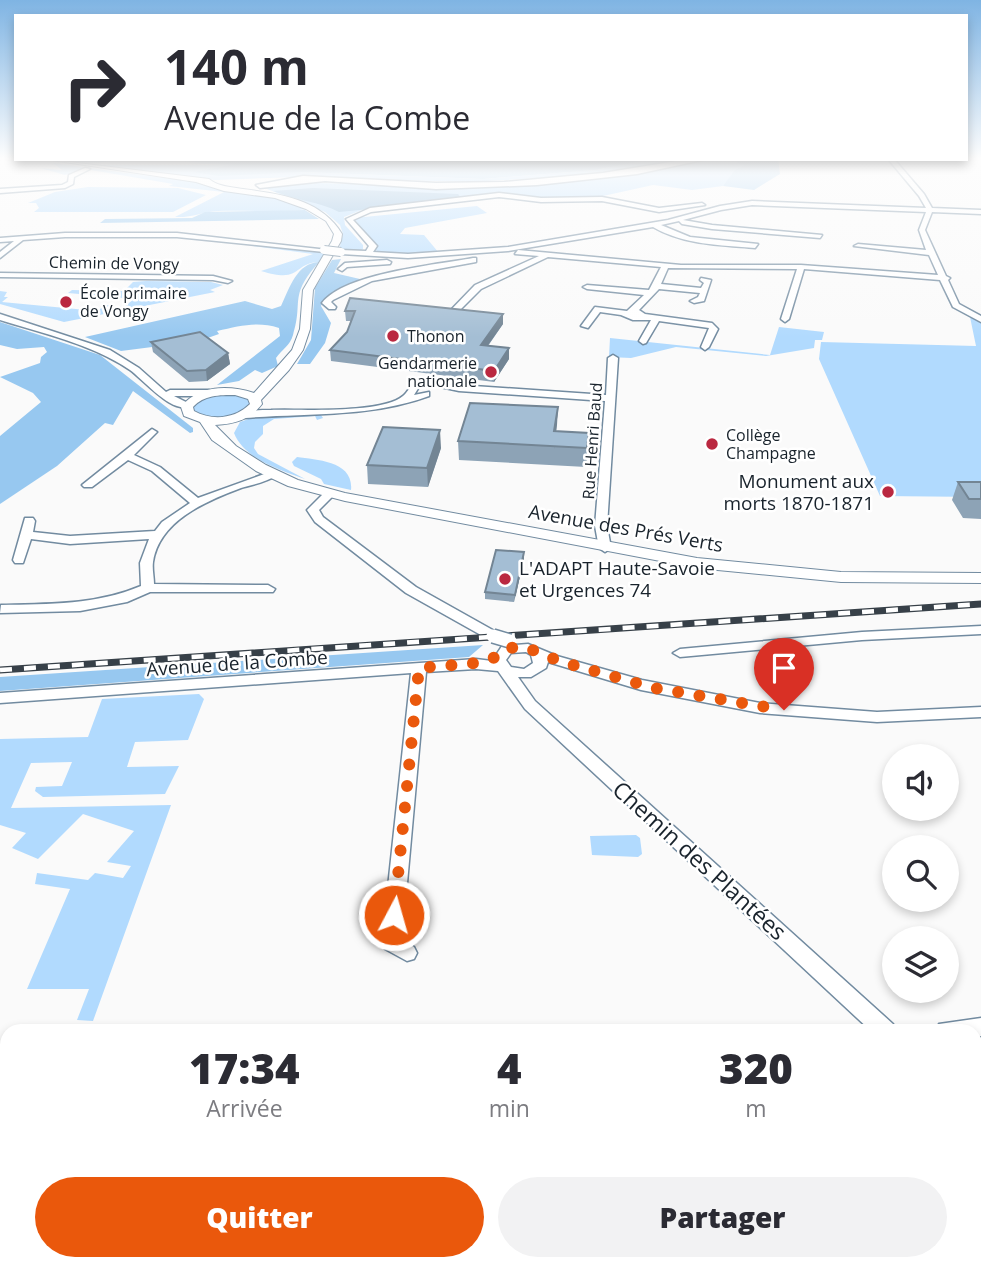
<!DOCTYPE html>
<html lang="fr">
<meta charset="utf-8">
<style>
body{margin:0;font-family:"Open Sans",sans-serif;background:#f2f2f3;color:#2b2b33;height:100vh;display:flex;flex-direction:column;font-size:26px;white-space:nowrap}
*{box-sizing:border-box;margin:0}
p{font-size:23px;color:#7c7c81}
.icon{flex:none;width:38px;height:38px;fill:none;stroke:currentColor;stroke-width:2;stroke-linecap:round;stroke-linejoin:round}
.map{position:relative;flex:1;overflow:hidden}
.panel{position:absolute;left:0px;top:1024px;width:982px;height:247px;display:flex;flex-direction:column;background:#fff;border-radius:21px 21px 0 0;box-shadow:0 4px 10px #0003}
.panel>*{flex:none}
.banner{position:absolute;left:14px;top:14px;width:954px;height:147px;border-radius:0px;box-shadow:0 4px 10px #0003;background:#fff;color:#2b2b33;overflow:hidden}
.fabs{position:absolute;left:882px;top:744px;display:grid;gap:14px}
.fabs a{display:grid;place-items:center;width:77px;height:77px;border-radius:50%;background:#fff;box-shadow:0 4px 10px #0003;font-size:35px}
.pin{position:absolute;display:grid;place-items:center;width:60px;height:60px;color:#fff;margin:-72px -30px;border-radius:50% 50% 50% 0;rotate:-45deg;box-shadow:0 0 7px #0007}
.pin .icon{rotate:45deg}
.me{position:absolute;width:77px;margin:-38px;rotate:6deg;stroke-linejoin:round;filter:drop-shadow(0 0 5px #0008)}
.turn{display:flex;align-items:center;gap:24px;height:147px;padding:0 35px;font-size:32px}
.turn .icon{width:91px;height:91px;stroke-width:2.5}
.turn b{display:block;font-size:49px;line-height:60px}
.eta{display:flex;justify-content:space-evenly;align-items:center;height:119px;text-align:center}
.eta b{font-size:42px;font-weight:800;line-height:49px}
.action{display:flex;gap:14px;margin-top:auto;padding:14px 35px}
.action a{flex:1;height:80px;border-radius:42px;background:#ea580c;color:#fff;font-size:28px;font-weight:800;line-height:80px;text-align:center}
.action a+a{background:#f2f2f3;color:#2b2b33}
.map>svg:first-child{display:block}
.green{fill:#b1dafe}
.forest{fill:#97c8f0}
.water{fill:#83b3db}
.lines{fill:none;stroke-linecap:round;stroke-linejoin:round}
.minor-casing{stroke:#728ba0;stroke-width:3}
.major-casing{stroke:#728ba0;stroke-width:2}
.highway-casing{stroke:#728ba0;stroke-width:3}
.minor{fill:#fff;fill-rule:evenodd}
.major{fill:#fff;fill-rule:evenodd}
.highway{fill:#fff;fill-rule:evenodd}
.rail-casing{stroke:#374048;stroke-width:7}
.rail{stroke:#fff;stroke-width:4.5;stroke-dasharray:12;stroke-linecap:butt}
.minor-bridge-far1-casing{stroke:#728ba0;stroke-width:10;stroke-linecap:butt}
.minor-bridge-casing{stroke:#728ba0;stroke-width:16;stroke-linecap:butt}
.minor-bridge-far1{stroke:#fff;stroke-width:8}
.minor-bridge{stroke:#fff;stroke-width:13}
.wall{fill:#8da3b6}
.shaded-wall{fill:#738594}
.building{fill:#a4bed4;stroke:#738594;stroke-width:2}
.route{stroke:#ea580c;stroke-width:12;stroke-dasharray:0 21.6}
.poi-dot{fill:#ba2840;stroke:#fff;stroke-width:2.5}
.labels{text-anchor:middle;dominant-baseline:central;stroke-width:5;stroke-linejoin:round;paint-order:stroke}
.far-street-label{font-size:16px;fill:#19232c;stroke:#fff}
.far-poi-label{font-size:16px;fill:#19232c;stroke:#fff;text-anchor:start}
.poi-label{font-size:19px;fill:#19232c;stroke:#fff;text-anchor:end}
.street-label{font-size:19px;fill:#19232c;stroke:#fff}
.near-street-label{font-size:23px;fill:#19232c;stroke:#fff}
</style>
<div class="map">
<svg width="981" height="1270" viewBox="0 0 981 1270">
<rect width="100%" height="100%" fill="#fafafa"/>
<path class="green" d="M654 159H681L592 175 468 182 297 177 215 180 94 165H226L188 163 214 161 236 164 195 172H300L483 179 595 170Z
M711 159H741L747 165 723 186 692 190 653 185 594 198 554 200 506 194 362 210 344 217 345 225 363 245V249L358 252 339 250 343 234 340 225 325 212 262 187C318 178 372 187 428 187 526 186 614 178 711 159Z
M53 163 209 184 277 198 309 209C279 213 248 210 218 211 202 212 191 218 175 217L224 192 169 186 173 184 85 169 65 175 40 168 62 170Z
M88 187 178 188 206 195 173 212H34L39 208 36 203H28L55 192Z
M477 206 487 213 405 228 400 234 424 235 439 253H378L354 218Z
M253 246 254 245 327 252 319 262C292 263 303 284 261 271L313 254Z
M146 281 211 282 223 285 210 290 215 292 64 322 0 304V291L7 292 4 297H8L2 302 97 311 106 305 124 307 134 299 68 293 72 290 124 291 133 282Z
M970 317 981 321V497L880 496 819 359 821 342 976 346Z
M779 327 824 332 822 340H815L814 348 766 356 676 347 631 358 609 357 610 338 770 355Z
M234 394 248 398 251 404C234 418 213 422 193 410V406L206 397Z
M321 415 323 418 317 420 315 416 274 419 263 426V434L255 442 254 448 258 454 305 479C282 471 244 459 234 433L240 422 257 416Z
M297 457C317 460 354 461 351 490L324 484 321 479 294 466 292 462Z
M199 694 204 699 188 740 135 742 127 767 179 766 165 794 43 797 35 791 36 787 62 786 72 762 31 763 11 808 171 805 93 1021 77 1020 89 989H27L70 889 35 884 37 873 88 880 95 873 123 878 131 866 107 862 134 831 83 814 38 859 12 848 26 833 0 825V739L88 737 102 699Z
M636 835 640 838 642 854 638 857 592 855 590 836Z"/>
<path class="forest" d="M64 159H654L595 170 483 179 300 172 219 176 193 172 235 164C203 163 164 159 129 160 105 160 88 167 64 159Z
M778 159 780 174 754 190 723 186 735 170 745 165 736 163 739 160Z
M305 210 319 219 100 223 105 219 192 218 205 212Z
M341 259 334 273 360 279 323 301 321 306 331 323 325 343 310 364H297L311 340 315 288 332 260Z
M319 262C288 297 304 300 293 335 290 346 282 349 276 358L278 366 262 373 255 370 239 381 217 385 280 336 279 328C257 321 240 326 217 331L219 334 199 341 121 351 85 337 245 301 272 309 281 306C290 287 297 263 319 262Z
M0 322 100 355 193 428V432L190 433 133 391 113 425 105 423 57 466 0 504V436L41 402 33 393 0 377 40 363 41 357 47 352 44 347 17 349 0 345Z
M483 645 469 657 0 691V677Z"/>
<path class="water" d="M313 188 458 194 463 200 339 212C320 202 295 200 273 191Z"/>
<g class="lines">
<g class="minor-casing">
<path id="minor" d="M888 159H894L924 194 932 208 981 210V214L932 212 925 230 946 276 950 278 948 280 959 304 981 316V322L953 307 940 280 804 269 789 319 785 322 781 319 797 269 668 268 661 284 701 288 704 283 700 280 701 278 711 280 704 301 694 303 690 301 698 297 700 293 659 289 639 310 645 314 712 323 718 329 709 347 705 350 701 347 709 328 659 321 646 343 643 344 639 341 651 320H633L621 315 600 312 588 328 581 326 595 307 627 311 644 295 587 289 583 287 587 285 649 290 661 267 548 257 481 289 453 317 446 315 475 285 539 256 515 254 518 250 681 265H801L938 275 929 255 854 246 858 244 926 250 919 230 926 212 752 205 721 210 683 220 712 225 822 235 820 238 712 229 682 224 679 221 661 225 690 237 758 244 755 248C720 245 684 245 653 227L508 251 408 258 341 254 337 252 341 250 366 251 369 246 346 219 370 208 499 193 541 198 602 197 659 208 702 203 705 205 659 212 602 201 541 202 499 197 371 212 353 220 377 246 373 252 408 254 508 247 668 220 720 206 752 201 926 208 919 196Z
M85 168 90 169 74 177 73 184 65 188 0 193V189L62 185 68 182 69 175Z
M65 233H177L328 250 324 252 177 237H65L23 240 0 258V252L14 241 0 242V238Z
M473 258H476V262L372 281 333 300 331 302 336 307 335 309H329L322 303C345 273 436 265 473 258Z
M387 260 391 262 390 264 347 267 342 271 338 269 345 263Z
M0 273 213 276 232 281 228 283 213 280 0 277Z
M0 314 110 350 139 368 166 392 170 390H209L214 393 209 396H174L192 405C174 417 144 380 130 370 92 344 44 334 0 320Z
M613 355 618 358 607 526 611 548 605 552 599 548 595 526 605 401 459 391 431 385 419 387 414 395 429 392V396C369 418 307 413 244 418L239 415C247 410 261 410 271 410 300 409 382 414 403 396 407 393 410 387 413 383L431 379 459 385 606 395 608 358Z
M152 429 157 432 134 455 160 467 198 498 267 473 271 472 277 475C267 482 252 485 241 488 206 501 159 521 153 562 152 569 154 577 154 584L268 585 275 589 273 592H150L127 602 80 611 0 613 1 605C50 604 96 605 141 586L140 563 149 539 70 544 31 539 23 563H15L13 560 25 518H33L35 521 33 532 70 536 155 531 162 522 190 503 152 471 128 460 92 487H84L82 485Z
M329 491 335 494 319 510 323 517 416 587 498 633 500 636 498 639H488L406 593 315 522 307 510 325 492Z
M981 626V634L862 640 680 657 673 653 680 649 862 632Z
M528 644 557 656 642 680 760 703 877 712 981 707V717L877 722 760 713 641 690 548 662 546 668 531 677H518L535 701 893 1024 896 1031H871L525 709 498 671 476 669 426 672 402 939 414 947 417 953 414 959 407 961 385 949 382 943 411 673 0 703V693L476 659 492 661 502 646ZM526 652 531 655 533 663 524 669 511 667 506 660 511 653Z
M981 1018V1036L975 1037V1031H936L939 1024Z
M0 1058H7V1078H0Z
M975 1105 981 1107V1133L975 1131Z
M577 1264H602L603 1270H577Z
M848 1264H873L875 1270H849Z"/>
</g>
<g class="major-casing">
<path id="major" d="M45 159 209 179C217 186 230 187 243 189 280 194 321 199 342 234L341 241 313 290 310 329 303 350 289 370 261 400 262 404C250 420 234 424 215 425L236 446 266 465 298 480 345 493 697 558 841 572 981 573V583L841 582 697 568 345 501 288 486 256 471 212 440 200 422 184 416 181 407C198 385 229 385 254 393L292 350 300 329 303 290 332 241 334 234 326 221 306 209 275 198 224 191 196 182ZM235 395 248 399 250 404C235 419 212 421 194 411L193 407C204 395 219 395 235 395Z"/>
</g>
<g class="highway-casing">
<path id="highway" d="M689 159H707L637 174 537 185 436 189 325 181 260 188 256 185 303 176 436 183 504 182 603 173Z"/>
</g>
<use href="#minor" class="minor"/>
<use href="#major" class="major"/>
<use href="#highway" class="highway"/>
<g class="rail-casing">
<path id="rail" d="M0 670 981 604"/>
</g>
<use href="#rail" class="rail"/>
<g class="minor-bridge-far1-casing">
<path id="minor-bridge-far1" d="M324 250 341 252"/>
</g>
<g class="minor-bridge-casing">
<path id="minor-bridge" d="M493 636 510 641"/>
</g>
<use href="#minor-bridge-far1" class="minor-bridge-far1"/>
<use href="#minor-bridge" class="minor-bridge"/>
</g>
<path class="wall" d="M350 298 503 324 488 346 509 359 494 382 331 361 330 350 347 332 351 321H346L345 311Z
M151 342 228 353 230 364 207 381 189 382 153 352Z
M558 407 556 431 589 433 586 467 459 460 458 441Z
M441 448 428 487 368 484 367 465Z
M958 482H981V519L963 518 952 500Z
M524 559 514 602 485 599V592Z"/>
<path class="shaded-wall" d="M503 314V324L481 355V345Z
M509 348V359L494 382V371Z
M228 353 230 364 207 381 206 370Z
M558 407 557 425 554 449V431Z
M440 430 441 448 428 487 427 468Z
M524 552V559L514 602 515 595Z"/>
<path class="building" d="M350 298 503 314 481 345 509 348 494 371 330 350 347 332 355 311H345Z
M200 332 228 353 206 370 187 371 151 342Z
M470 403 558 407 554 431 589 433 587 448 458 441Z
M383 427 440 430 427 468 367 465Z
M958 482H981V499H969Z
M496 550 524 552 515 595 485 592Z"/>
<linearGradient id="sky" x2="0" y2="1"><stop stop-color="#7fb4e3"/><stop offset="0.47" stop-color="#fdfdfd"/><stop offset="1" stop-color="#fdfdfd" stop-opacity="0"/></linearGradient>
<rect width="981" height="337" fill="url(#sky)"/>
<g class="lines">
<path class="route" d="M394 915 419 668 477 663 499 656 509 648 525 647 559 661 654 688 784 710"/>
</g>
<g class="poi-dot">
<circle cx="66" cy="302" r="7"/>
<circle cx="393" cy="336" r="7"/>
<circle cx="491" cy="372" r="7"/>
<circle cx="712" cy="444" r="7"/>
<circle cx="888" cy="492" r="7"/>
<circle cx="505" cy="579" r="7"/>
</g>
<g class="labels">
<g class="far-street-label">
<text transform="translate(114 263) rotate(1)">Chemin de Vongy</text>
<text transform="translate(592 441) rotate(-86)">Rue Henri Baud</text>
</g>
<g class="far-poi-label">
<text x="80" y="293">École primaire<tspan x="80" dy="18">de Vongy</tspan></text>
<text x="407" y="336">Thonon</text>
<text x="477" y="363" text-anchor="end">Gendarmerie<tspan x="477" dy="18">nationale</tspan></text>
<text x="726" y="435">Collège<tspan x="726" dy="18">Champagne</tspan></text>
</g>
<g class="poi-label">
<text x="874" y="481">Monument aux<tspan x="874" dy="22">morts 1870-1871</tspan></text>
<text x="519" y="568" text-anchor="start">L'ADAPT Haute-Savoie<tspan x="519" dy="22">et Urgences 74</tspan></text>
</g>
<g class="street-label">
<text transform="translate(626 528) rotate(10)">Avenue des Prés Verts</text>
<text transform="translate(237 663) rotate(-4)">Avenue de la Combe</text>
</g>
<g class="near-street-label">
<text transform="translate(700 860) rotate(42)">Chemin des Plantées</text>
</g>
</g>
</svg>
<div class="fabs">
<a><svg class="icon" aria-label="sound" viewBox="0 0 24 24"><path d="M4 9h4l5-4v14l-5-4H4zM17 9q2 3 0 6"/></svg></a>
<a><svg class="icon" aria-label="search" viewBox="0 0 24 24"><circle cx="10" cy="10" r="6"/><path d="M15 15l6 6"/></svg></a>
<a><svg class="icon" aria-label="layers" viewBox="0 0 24 24"><path d="M12 4l9 5-9 5-9-5zM3 14l9 5 9-5"/></svg></a>
</div>
<div class="pin" style="left:784px;top:710px;background:#d93025"><svg class="icon" aria-label="arrive" viewBox="0 0 24 24"><path d="M6 21V4h12l-3 4 3 4H6"/></svg></div>
<svg class="me" style="left:394px;top:915px" viewBox="-20 -20 40 40"><circle r="17" fill="#ea580c" stroke="#fff" stroke-width="3"/><path d="M0-11L8 9 0 5-8 9z" fill="#fff"/></svg>
<div class="banner">
<div class="turn"><svg class="icon" aria-label="right" viewBox="0 0 24 24"><path d="M7 20v-9h11M14 6l5 5-5 5"/></svg><div><b>140 m</b>Avenue de la Combe</div></div>
</div>
<section class="panel">
<div class="eta">
<div><b>17:34</b><p>Arrivée</p></div>
<div><b>4</b><p>min</p></div>
<div><b>320</b><p>m</p></div>
</div>
<div class="action"><a>Quitter</a><a>Partager</a></div>
</section>
</div>
